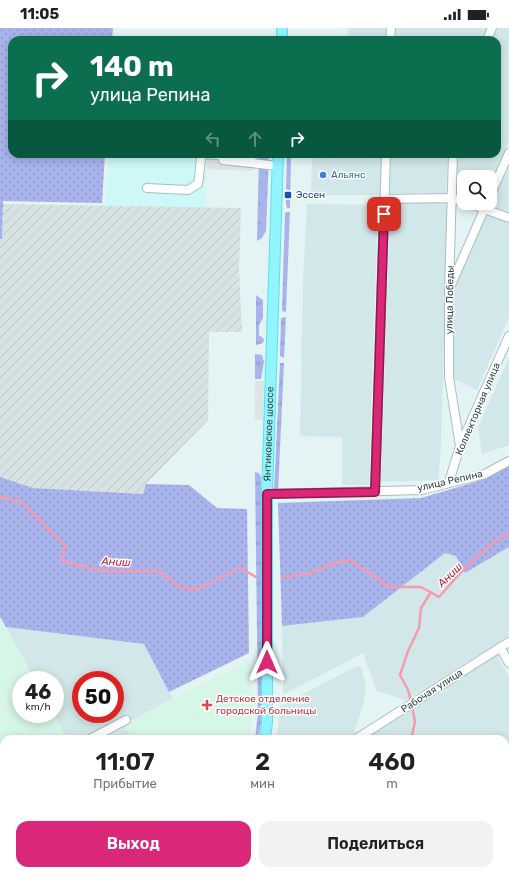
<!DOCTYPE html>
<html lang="ru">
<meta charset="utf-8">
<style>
body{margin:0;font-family:Rubik,sans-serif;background:#f2f2f2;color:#202124;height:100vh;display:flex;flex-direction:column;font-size:15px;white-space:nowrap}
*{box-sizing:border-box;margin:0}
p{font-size:13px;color:#757577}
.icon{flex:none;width:22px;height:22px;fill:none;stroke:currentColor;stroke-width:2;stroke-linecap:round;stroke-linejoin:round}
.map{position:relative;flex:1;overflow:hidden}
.panel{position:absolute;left:0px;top:707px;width:509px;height:140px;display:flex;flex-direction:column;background:#fff;border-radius:12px 12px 0 0;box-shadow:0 2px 10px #0003}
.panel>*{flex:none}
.banner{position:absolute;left:8px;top:8px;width:493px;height:122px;border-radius:12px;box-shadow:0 2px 10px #0003;background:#0b6e4f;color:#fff;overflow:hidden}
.controls{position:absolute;left:457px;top:142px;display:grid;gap:8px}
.controls a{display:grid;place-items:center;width:40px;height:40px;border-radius:8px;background:#fff;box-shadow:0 2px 10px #0003;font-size:20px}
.speed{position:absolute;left:12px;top:643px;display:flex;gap:8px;font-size:20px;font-weight:700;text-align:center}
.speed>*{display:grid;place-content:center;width:52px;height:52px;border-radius:50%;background:#fff;box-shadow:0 2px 10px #0003;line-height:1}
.speed small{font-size:10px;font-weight:400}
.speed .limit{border:6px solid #d22;background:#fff;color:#111}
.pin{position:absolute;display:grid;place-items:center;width:34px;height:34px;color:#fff;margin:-17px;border-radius:8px;box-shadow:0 2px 6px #0006}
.me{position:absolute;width:44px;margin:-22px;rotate:0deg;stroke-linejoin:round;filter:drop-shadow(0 0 3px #0008)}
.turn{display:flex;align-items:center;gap:14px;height:84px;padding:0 16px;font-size:18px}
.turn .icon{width:52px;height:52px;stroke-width:2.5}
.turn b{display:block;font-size:28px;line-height:34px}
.lanes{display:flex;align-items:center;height:38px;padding:0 16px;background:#0003;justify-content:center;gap:20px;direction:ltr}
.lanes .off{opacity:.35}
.eta{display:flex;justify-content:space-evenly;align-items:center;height:68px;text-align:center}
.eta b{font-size:24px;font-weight:600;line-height:28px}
.action{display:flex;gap:8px;margin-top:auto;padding:8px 16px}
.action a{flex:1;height:46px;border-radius:12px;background:#db2777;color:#fff;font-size:16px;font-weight:600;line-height:46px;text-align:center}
.action a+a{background:#f2f2f2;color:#202124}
.status{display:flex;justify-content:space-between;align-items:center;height:28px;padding:0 20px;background:#fff;direction:ltr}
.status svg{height:11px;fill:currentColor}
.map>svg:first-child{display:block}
.residential{fill:#d2e7e9;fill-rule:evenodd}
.commercial{fill:#cdf8f7}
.industrial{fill:url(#industrial-furrows)}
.medical{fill:#d6f6e7}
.grass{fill:url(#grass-tufts)}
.garden{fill:url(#garden-dots)}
.parking{fill:#dde4e4}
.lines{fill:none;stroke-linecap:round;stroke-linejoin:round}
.stream{stroke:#f79aad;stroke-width:2.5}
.minor-casing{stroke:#a6bfc0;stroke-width:10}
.major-casing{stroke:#57e2ef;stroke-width:12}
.minor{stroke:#fff;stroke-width:8}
.major{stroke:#92f4ff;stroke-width:10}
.route-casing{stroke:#8e194d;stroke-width:10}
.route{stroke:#db2777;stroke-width:7}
.shop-dot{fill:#3f7fe0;stroke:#fff;stroke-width:1.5}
.transit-dot{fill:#1a4fb4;stroke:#fff;stroke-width:1.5}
.health-dot{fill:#e0444e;stroke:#fff;stroke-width:1.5}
.labels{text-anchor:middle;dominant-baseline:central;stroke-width:3;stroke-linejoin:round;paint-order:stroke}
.shop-label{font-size:10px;fill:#366cbe;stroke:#fff;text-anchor:start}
.transit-label{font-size:10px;fill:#164399;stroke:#fff;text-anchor:start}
.street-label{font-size:10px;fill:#344747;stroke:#fff}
.health-label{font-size:10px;fill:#be3a42;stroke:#fff;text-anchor:start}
.water-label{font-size:11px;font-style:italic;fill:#bd223f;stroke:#fff}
</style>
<div class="status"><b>11:05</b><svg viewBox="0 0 49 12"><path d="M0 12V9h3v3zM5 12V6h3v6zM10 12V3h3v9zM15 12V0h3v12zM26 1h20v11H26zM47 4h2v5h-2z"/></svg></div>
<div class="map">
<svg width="509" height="847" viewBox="0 0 509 847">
<defs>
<pattern id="industrial-furrows" width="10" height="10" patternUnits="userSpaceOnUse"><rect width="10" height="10" fill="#d7e3e2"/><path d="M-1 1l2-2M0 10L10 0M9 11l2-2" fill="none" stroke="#b9c4c3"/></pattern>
<pattern id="grass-tufts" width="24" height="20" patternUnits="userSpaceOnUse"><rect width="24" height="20" fill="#a9b4ed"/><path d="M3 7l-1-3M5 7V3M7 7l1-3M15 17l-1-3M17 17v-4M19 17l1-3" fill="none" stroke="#8a94c2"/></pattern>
<pattern id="garden-dots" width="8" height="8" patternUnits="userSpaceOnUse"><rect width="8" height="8" fill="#a9b4ed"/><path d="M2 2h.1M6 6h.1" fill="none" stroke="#8a94c2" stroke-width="1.8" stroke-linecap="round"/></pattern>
</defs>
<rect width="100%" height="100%" fill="#e4f3f4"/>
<path class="residential" d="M348 0H388L387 12H348Z
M396 0H487L482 12H395Z
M498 0H509V113L490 156V149H464V169L456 166 457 126H497V12H492Z
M312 126H382L380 167H311Z
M391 126H448L446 165H390Z
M509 135V185L490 178Z
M419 174H448L441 419 438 452 381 454 390 176Z
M307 176 378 177 369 457H342V409L300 408 303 253Z
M486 186 509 195V289L477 362 451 349 453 262Z
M509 330V417L482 426 478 399Z
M509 519V608L406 672 377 663 363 625 283 667 282 598 363 589 445 525 456 527 465 545Z
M6 599 144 616 173 670 124 697 132 711H127L124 707 118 711H67L54 686H55V652H35ZM81 652H115V686H81Z
M497 627 509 649V728L505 731V711H364Z
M357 638 361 639 366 657 364 673 353 708 347 711H277L280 678Z
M509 740V847H487L493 843H505V742Z
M4 766V825L0 828V768Z
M193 843H257L250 847H190Z
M339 843H467L460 847H333Z"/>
<path class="commercial" d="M109 126H207L205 180 106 178Z
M51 843H101L104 847H44Z"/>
<path class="industrial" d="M3 176 241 180 239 242 242 304H209L208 392 146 456 143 466 33 460 0 449V211H2Z"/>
<path class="medical" d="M0 589 35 652H21V686H54L67 711H4V747L0 749Z
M250 633 252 683 249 711H132L124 697 173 670Z"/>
<path class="grass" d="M259 126H269L266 203 262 210 257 213Z
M287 126H291L290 180H287L286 176V170L288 169 289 162 286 161Z
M287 184H290L286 284 282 283V281L285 185Z
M256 267 263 272V290L259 297V307L264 311 263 315 256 317Z
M286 289 284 330 280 328 281 290Z
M255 326 262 327 264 334 261 351H255Z
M280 335H284L278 463 274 462Z
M255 444 259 445 261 449 262 689 258 711H255L258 685Z"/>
<path class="garden" d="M0 0H113L112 12H12V126H105L102 175 3 173 2 211H0Z
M509 435V519L465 545 456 528 445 525 363 589 282 598 278 475 421 470 482 452Z
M0 449 33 460 143 466 146 456 189 457 217 480 247 481 249 625 169 664 144 616 6 599 0 589Z"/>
<path class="parking" d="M207 126H253V143L207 141Z
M255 353H264L263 392H255Z"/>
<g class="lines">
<path class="stream" d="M0 469 22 474 65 518 62 533 103 543H158L181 560 198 561 240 540 256 549
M283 549 308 546 335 535 350 532 389 559H421L439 569C460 545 481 520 509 505
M411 673 408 662 400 647 408 623 419 600 421 580 431 564
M411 711 415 694 412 678
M414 847V843"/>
<g class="minor-casing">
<path id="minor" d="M390 12 391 0
M487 12 492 0
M201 126 252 129
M223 126V132L278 138
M453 126 449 262V349L460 418
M147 160 188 162 198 156 199 149 201 130
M490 168 509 125
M385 171 452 170 464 174
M468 175 509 190
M451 257 487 175
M449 454 460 418 509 308
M375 463 386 126
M267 466 422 462 485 446 509 433
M500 619 509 635
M90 711 126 692
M356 711 509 614
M505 736 509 734
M0 761 4 758
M307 843 309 847
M272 847 278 843"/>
</g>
<g class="major-casing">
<g id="major">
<path d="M282 12V0"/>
<path id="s1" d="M265 711 267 694V466L278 126"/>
<path d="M182 847 185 843"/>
</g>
</g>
<use href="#minor" class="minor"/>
<use href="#major" class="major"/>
</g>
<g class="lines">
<g class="route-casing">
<path id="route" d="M267 634V466L375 464 384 186"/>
</g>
<use href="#route" class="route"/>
</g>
<circle class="shop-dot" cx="323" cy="147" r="4"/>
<rect class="transit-dot" x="284" y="163" width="8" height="8" rx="2"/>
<path class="health-dot" d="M205 671h4v4h4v4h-4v4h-4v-4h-4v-4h4z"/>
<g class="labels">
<g class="shop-label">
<text x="331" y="147">Альянс</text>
</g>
<g class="transit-label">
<text x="296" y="167">Эссен</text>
</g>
<g class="street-label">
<text transform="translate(450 272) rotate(-89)">улица Победы</text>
<text transform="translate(478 381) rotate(-67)">Коллекторная улица</text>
<text stroke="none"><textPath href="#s1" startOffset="305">Янтиковское шоссе</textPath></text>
<text transform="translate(450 453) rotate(-13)">улица Репина</text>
<text transform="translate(432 663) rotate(-33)">Рабочая улица</text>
</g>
<g class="health-label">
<text x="216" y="671">Детское отделение<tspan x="216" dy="12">городской больницы</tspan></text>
</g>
<g class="water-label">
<text transform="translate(116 534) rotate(3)">Аниш</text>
<text transform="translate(450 547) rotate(-45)">Аниш</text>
</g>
</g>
</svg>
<div class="controls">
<a><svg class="icon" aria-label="search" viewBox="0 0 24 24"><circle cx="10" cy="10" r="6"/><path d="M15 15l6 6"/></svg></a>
</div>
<div class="speed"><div>46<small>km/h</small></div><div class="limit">50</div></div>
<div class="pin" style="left:384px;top:186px;background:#d93025"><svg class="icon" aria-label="arrive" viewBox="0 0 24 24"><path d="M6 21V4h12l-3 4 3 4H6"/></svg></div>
<svg class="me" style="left:267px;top:634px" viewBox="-20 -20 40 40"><path d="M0-17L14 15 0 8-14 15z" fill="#db2777" stroke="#fff" stroke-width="4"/></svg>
<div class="banner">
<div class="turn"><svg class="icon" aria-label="right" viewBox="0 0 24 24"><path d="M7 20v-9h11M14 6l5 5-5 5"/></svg><div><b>140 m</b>улица Репина</div></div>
<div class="lanes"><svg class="icon off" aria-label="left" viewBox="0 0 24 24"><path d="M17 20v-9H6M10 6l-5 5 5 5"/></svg><svg class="icon off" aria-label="ahead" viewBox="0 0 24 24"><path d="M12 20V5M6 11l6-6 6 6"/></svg><svg class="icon" aria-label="right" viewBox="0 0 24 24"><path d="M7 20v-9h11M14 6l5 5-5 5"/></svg></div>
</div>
<section class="panel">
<div class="eta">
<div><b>11:07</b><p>Прибытие</p></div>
<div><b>2</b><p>мин</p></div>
<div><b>460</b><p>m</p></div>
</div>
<div class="action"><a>Выход</a><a>Поделиться</a></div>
</section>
</div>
